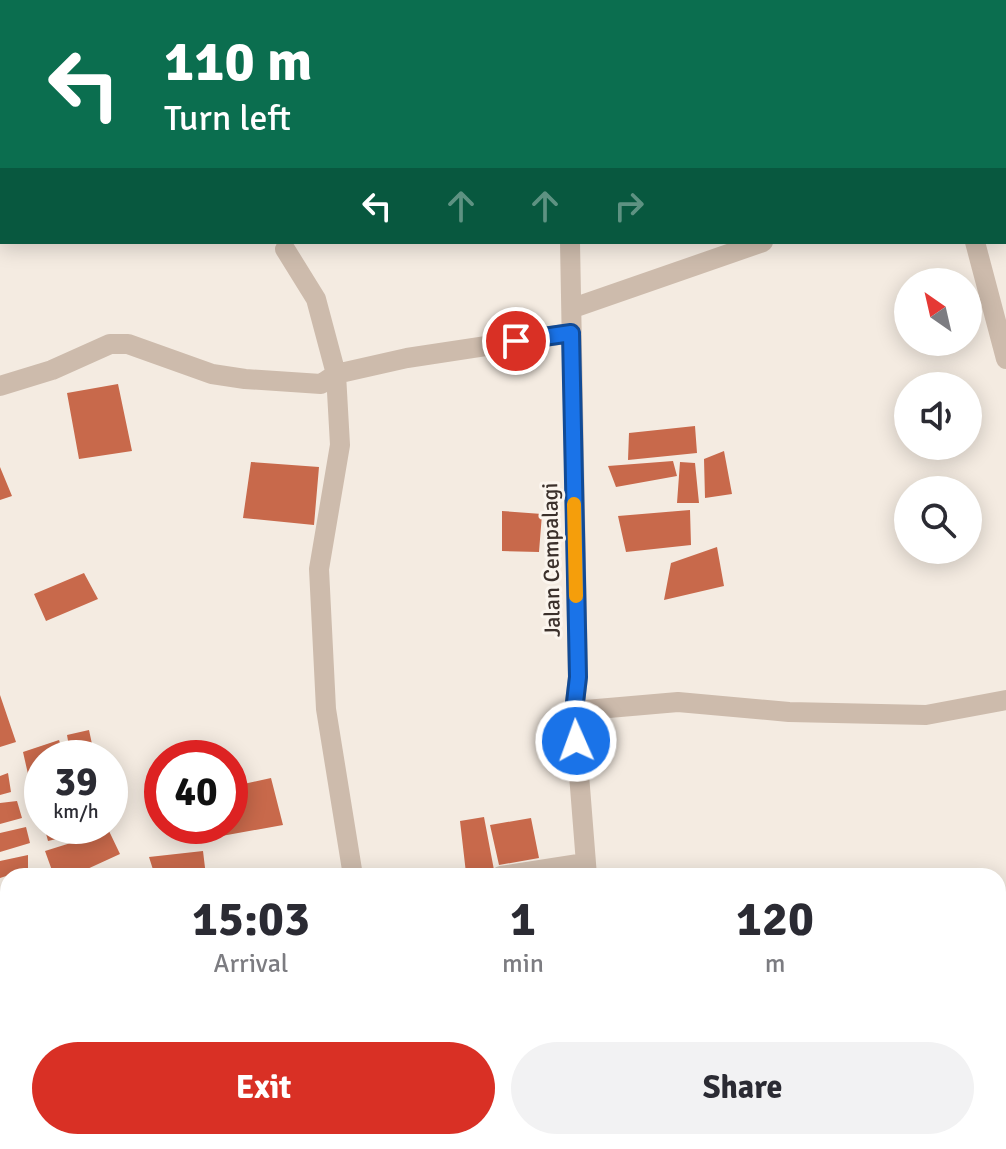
<!DOCTYPE html>
<style>
body{margin:0;font-family:Signika,sans-serif;background:#f2f2f3;color:#2b2b33;height:100vh;display:flex;flex-direction:column;font-size:30px;white-space:nowrap}
*{box-sizing:border-box;margin:0}
p{font-size:26px;color:#7c7c81}
.icon{flex:none;width:44px;height:44px;fill:none;stroke:currentColor;stroke-width:2;stroke-linecap:round;stroke-linejoin:round}
.map{position:relative;flex:1;overflow:hidden}
.details{position:absolute;left:0px;top:868px;width:1006px;height:282px;display:flex;flex-direction:column;background:#fff;border-radius:24px 24px 0 0;box-shadow:0 4px 20px #0003}
.details>*{flex:none}
.guide{position:absolute;left:0px;top:0px;width:1006px;height:244px;box-shadow:0 4px 20px #0003;background:#0b6e4f;color:#fff;overflow:hidden}
.needle{width:52px;rotate:326deg}
.controls{position:absolute;left:894px;top:268px;display:grid;gap:16px}
.controls a{display:grid;place-items:center;width:88px;height:88px;border-radius:50%;background:#fff;box-shadow:0 4px 20px #0003;font-size:40px}
.speed{position:absolute;left:24px;top:740px;display:flex;gap:16px;font-size:40px;font-weight:700;text-align:center}
.speed>*{display:grid;place-content:center;width:104px;height:104px;border-radius:50%;background:#fff;box-shadow:0 4px 20px #0003;line-height:1}
.speed small{font-size:20px;font-weight:400}
.speed .limit{border:12px solid #d22;background:#fff;color:#111}
.pin{position:absolute;display:grid;place-items:center;width:68px;height:68px;color:#fff;margin:-34px;border:4px solid #fff;border-radius:50%;box-shadow:0 2px 8px #0007}
.me{position:absolute;width:88px;margin:-44px;rotate:358deg;stroke-linejoin:round;filter:drop-shadow(0 0 6px #0008)}
.turn{display:flex;align-items:center;gap:28px;height:168px;padding:0 32px;font-size:36px}
.turn .icon{width:104px;height:104px;stroke-width:2.5}
.turn b{display:block;font-size:56px;line-height:68px}
.lanes{display:flex;align-items:center;height:76px;padding:0 32px;background:#0003;justify-content:center;gap:40px;direction:ltr}
.lanes .off{opacity:.35}
.eta{display:flex;justify-content:space-evenly;align-items:center;height:136px;text-align:center}
.eta b{font-size:48px;font-weight:800;line-height:56px}
.button{display:flex;gap:16px;margin-top:auto;padding:16px 32px}
.button a{flex:1;height:92px;border-radius:48px;background:#d93025;color:#fff;font-size:32px;font-weight:800;line-height:92px;text-align:center}
.button a+a{background:#f2f2f3;color:#2b2b33}
.map>svg:first-child{display:block}
.building{fill:#c8694b}
.lines{fill:none;stroke-linecap:round;stroke-linejoin:round}
.path{stroke:#b9a596;stroke-width:5;stroke-dasharray:4 4;stroke-linecap:butt}
.minor{stroke:#cdbbac;stroke-width:20}
.route-casing{stroke:#114b97;stroke-width:20}
.route{stroke:#1a73e8;stroke-width:14}
.slow{stroke:#f59e0b;stroke-width:14}
.labels{text-anchor:middle;dominant-baseline:central;stroke-width:6;stroke-linejoin:round;paint-order:stroke}
.street-label{font-size:22px;fill:#3b302b;stroke:#fbf5ee}
</style>
<div class="map">
<svg width="1006" height="1149" viewBox="0 0 1006 1149">
<rect width="100%" height="100%" fill="#f4ebe1"/>
<path class="building" d="M118 384 132 451 79 459 67 393Z
M695 426 697 453 628 460 629 433Z
M724 451 732 494 705 498 704 459Z
M673 461 677 476 616 487 608 466Z
M251 462 319 467 314 525 243 518Z
M680 462 695 463 699 503H677Z
M0 467 12 496 0 500Z
M690 510 691 545 626 552 618 516Z
M502 511 542 514 539 552 502 551Z
M717 547 724 586 664 600 671 563Z
M84 573 98 599 46 621 34 594Z
M0 695 16 742 0 747Z
M89 730 95 758H71L67 735Z
M59 740 65 758H42V772L28 774 23 752Z
M8 773 11 792 0 795V776Z
M271 778 283 825 216 837 213 826H230V787Z
M42 786V810L37 812 31 788Z
M17 801 22 818 0 824V803Z
M484 817 494 870 466 873 460 821Z
M531 818 539 858 499 865 490 825Z
M44 826H106L107 827 48 841Z
M26 827 30 843 0 852V833Z
M109 831 120 854 72 876H54L45 851Z
M203 851 206 876H155L149 857Z
M28 855V869L0 878V861Z
M1005 896 1006 948 998 949V898Z
M5 935 8 968 0 969V936Z
M1006 1082V1108H998V1083Z
M1004 1120 1006 1144 949 1149 948 1142H998V1121Z
M33 1142H64V1149H12V1144Z
M226 1142H266L267 1149H225Z
M349 1142H378V1149H349Z
M385 1142H411V1143L385 1149Z
M518 1142H596L597 1149H519Z
M670 1142H745L746 1143 719 1149H670Z
M213 1143V1149H194L193 1148Z"/>
<g class="lines">
<path class="path" d="M274 1142 276 1149"/>
<path class="minor" d="M537 0 538 2
M231 2 238 0
M0 55H2
M1004 158H1006
M570 242 578 677 574 711 587 876
M975 242 1006 359
M285 249 316 299 336 374 407 358 571 333
M573 308 763 242
M0 386 52 370 110 344H128L212 374 245 379 321 384 336 374 340 445 319 569 326 709 353 876
M574 711 678 702 789 712 926 715 1006 700
M501 876 585 863
M0 987 8 985
M633 1142 635 1149"/>
</g>
<g class="lines">
<g class="route-casing">
<path id="route" d="M516 341 571 333 578 677 574 711 576 741"/>
</g>
<use href="#route" class="route"/>
<path class="slow" d="M574 504 576 596"/>
</g>
<g class="labels">
<g class="street-label">
<text transform="translate(551 560) rotate(-91)">Jalan Cempalagi</text>
</g>
</g>
</svg>
<div class="controls">
<a><svg class="needle" viewBox="-14 -14 28 28"><path d="M0-13l5 13h-10z" fill="#e53935"/><path d="M0 13l5-13h-10z" fill="#7c7c81"/></svg></a>
<a><svg class="icon" aria-label="sound" viewBox="0 0 24 24"><path d="M4 9h4l5-4v14l-5-4H4zM17 9q2 3 0 6"/></svg></a>
<a><svg class="icon" aria-label="search" viewBox="0 0 24 24"><circle cx="10" cy="10" r="6"/><path d="M15 15l6 6"/></svg></a>
</div>
<div class="speed"><div>39<small>km/h</small></div><div class="limit">40</div></div>
<div class="pin" style="left:516px;top:341px;background:#d93025"><svg class="icon" aria-label="arrive" viewBox="0 0 24 24"><path d="M6 21V4h12l-3 4 3 4H6"/></svg></div>
<svg class="me" style="left:576px;top:741px" viewBox="-20 -20 40 40"><circle r="17" fill="#1a73e8" stroke="#fff" stroke-width="3"/><path d="M0-11L8 9 0 5-8 9z" fill="#fff"/></svg>
<div class="guide">
<div class="turn"><svg class="icon" aria-label="left" viewBox="0 0 24 24"><path d="M17 20v-9H6M10 6l-5 5 5 5"/></svg><div><b>110 m</b>Turn left</div></div>
<div class="lanes"><svg class="icon" aria-label="left" viewBox="0 0 24 24"><path d="M17 20v-9H6M10 6l-5 5 5 5"/></svg><svg class="icon off" aria-label="ahead" viewBox="0 0 24 24"><path d="M12 20V5M6 11l6-6 6 6"/></svg><svg class="icon off" aria-label="ahead" viewBox="0 0 24 24"><path d="M12 20V5M6 11l6-6 6 6"/></svg><svg class="icon off" aria-label="right" viewBox="0 0 24 24"><path d="M7 20v-9h11M14 6l5 5-5 5"/></svg></div>
</div>
<section class="details">
<div class="eta">
<div><b>15:03</b><p>Arrival</p></div>
<div><b>1</b><p>min</p></div>
<div><b>120</b><p>m</p></div>
</div>
<div class="button"><a>Exit</a><a>Share</a></div>
</section>
</div>
